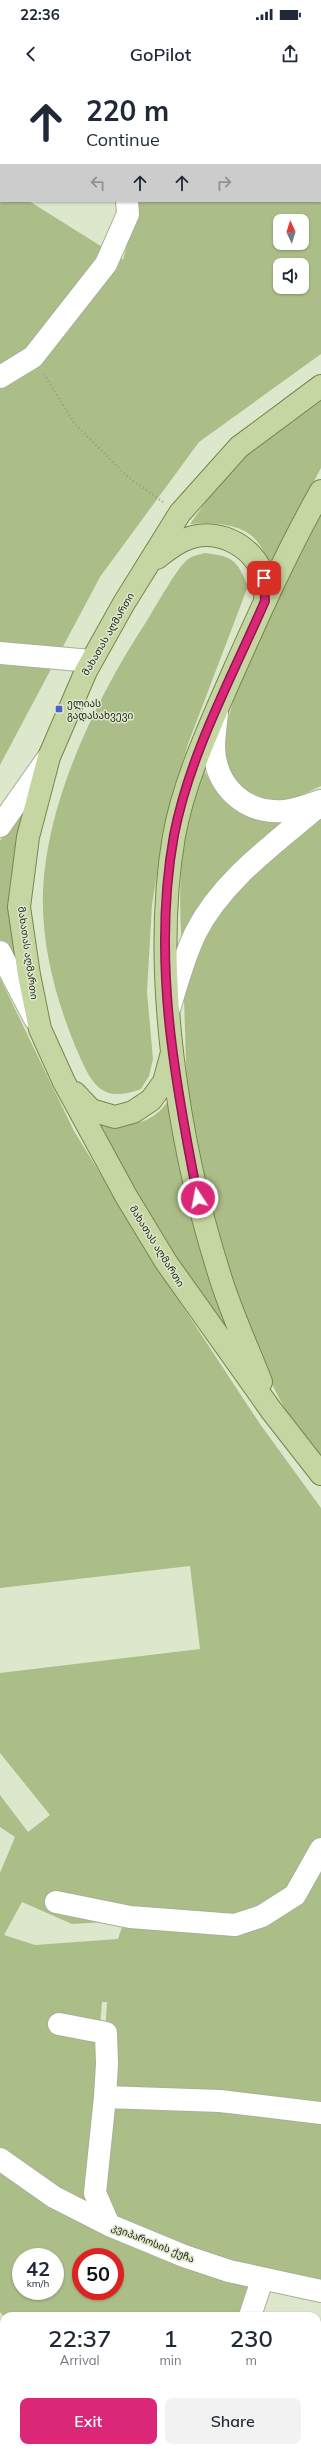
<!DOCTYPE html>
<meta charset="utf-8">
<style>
body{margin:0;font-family:Mulish,"Noto Sans Georgian",sans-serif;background:#f2f2f3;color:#1f2937;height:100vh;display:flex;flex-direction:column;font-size:15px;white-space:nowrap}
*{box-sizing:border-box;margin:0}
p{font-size:13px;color:#747a83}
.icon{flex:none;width:22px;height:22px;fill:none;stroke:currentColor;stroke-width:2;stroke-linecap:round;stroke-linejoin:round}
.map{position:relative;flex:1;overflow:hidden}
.details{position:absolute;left:0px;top:2232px;width:321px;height:140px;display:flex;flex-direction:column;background:#fff;border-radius:12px 12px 0 0;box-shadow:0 1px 3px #0004}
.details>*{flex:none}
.hud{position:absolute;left:0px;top:0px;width:321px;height:122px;box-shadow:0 1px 3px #0004;background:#fff;color:#1f2937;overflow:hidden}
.needle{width:26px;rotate:356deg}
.fabs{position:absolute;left:273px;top:134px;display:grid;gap:8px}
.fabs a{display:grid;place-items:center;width:36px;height:36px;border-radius:8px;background:#fff;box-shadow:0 1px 3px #0004;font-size:20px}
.speed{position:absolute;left:12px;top:2168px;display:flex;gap:8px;font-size:20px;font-weight:700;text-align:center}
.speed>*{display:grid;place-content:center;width:52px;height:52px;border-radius:50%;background:#fff;box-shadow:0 1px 3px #0004;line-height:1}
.speed small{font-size:10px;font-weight:400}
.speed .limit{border:6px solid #d22;background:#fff;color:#111}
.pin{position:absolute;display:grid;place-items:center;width:34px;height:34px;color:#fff;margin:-17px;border-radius:8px;box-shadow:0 2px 6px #0006}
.me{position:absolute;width:44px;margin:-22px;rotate:349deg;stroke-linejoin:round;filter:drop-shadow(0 0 3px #0008)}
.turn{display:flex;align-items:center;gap:14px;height:84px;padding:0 20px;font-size:18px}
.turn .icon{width:52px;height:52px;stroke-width:2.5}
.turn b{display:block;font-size:28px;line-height:34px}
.lanes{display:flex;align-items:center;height:38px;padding:0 20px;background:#0003;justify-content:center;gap:20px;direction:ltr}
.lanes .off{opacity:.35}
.eta{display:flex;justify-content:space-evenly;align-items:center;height:68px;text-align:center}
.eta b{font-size:24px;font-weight:600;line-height:28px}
.cta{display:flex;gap:8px;margin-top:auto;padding:8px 20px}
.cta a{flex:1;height:46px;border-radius:8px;background:#db2777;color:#fff;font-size:16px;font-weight:600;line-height:46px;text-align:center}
.cta a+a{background:#f2f2f3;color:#1f2937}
.status{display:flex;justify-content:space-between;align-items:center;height:28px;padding:0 20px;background:#fff;direction:ltr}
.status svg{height:11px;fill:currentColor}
header{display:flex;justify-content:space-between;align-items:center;height:52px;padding:0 20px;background:#fff;font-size:18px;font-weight:600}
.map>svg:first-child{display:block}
.green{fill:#acbe88;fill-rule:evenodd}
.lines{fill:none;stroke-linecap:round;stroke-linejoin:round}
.minor-casing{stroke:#a7b096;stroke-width:24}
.major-casing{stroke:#75874b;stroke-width:24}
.path{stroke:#959c87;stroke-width:2.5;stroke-dasharray:1 3;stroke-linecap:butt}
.minor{stroke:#fff;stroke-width:22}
.major{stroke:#c6d6a2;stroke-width:22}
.route-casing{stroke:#8e194d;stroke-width:10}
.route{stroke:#db2777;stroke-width:7}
.poi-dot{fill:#495fd4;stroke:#dde7cb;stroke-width:1.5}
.labels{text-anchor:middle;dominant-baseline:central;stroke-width:3;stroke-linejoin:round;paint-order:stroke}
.street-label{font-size:10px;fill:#24271d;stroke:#dde7cb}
.poi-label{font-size:10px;fill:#24271d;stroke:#dde7cb;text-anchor:start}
</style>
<div class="status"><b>22:36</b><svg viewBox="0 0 49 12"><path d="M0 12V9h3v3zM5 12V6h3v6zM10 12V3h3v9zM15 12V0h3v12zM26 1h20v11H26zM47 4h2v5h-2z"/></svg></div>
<header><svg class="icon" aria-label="back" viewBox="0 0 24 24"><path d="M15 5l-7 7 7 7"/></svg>GoPilot<svg class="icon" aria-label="share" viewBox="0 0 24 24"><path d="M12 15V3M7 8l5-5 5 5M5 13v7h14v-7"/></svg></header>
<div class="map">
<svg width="321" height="2372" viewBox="0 0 321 2372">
<rect width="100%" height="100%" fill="#dde7cb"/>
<path class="green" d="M0 0H23L1 1 0 86Z
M170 0H321V274L199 362 100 497 0 685V102L1 121H29L123 180 138 121H320V1ZM280 141H302V163H280ZM280 185H302V207H280Z
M321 294V388L270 483C265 475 261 465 255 459 241 443 209 442 190 444L216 407Z
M321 433V706L287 722 261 723 237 708 222 688 220 664 236 613 275 515Z
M204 473C233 476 237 480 248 506L188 664 165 743 152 825 147 912 153 979 149 996 141 1009C104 1023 93 1007 79 975 57 924 41 867 43 811 47 718 98 615 148 539 157 524 176 490 187 480 191 476 199 475 204 473Z
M203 689C233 741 249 746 307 733L182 866C177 799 182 753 203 689Z
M36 704 19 890 7 866 0 859V761Z
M321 737V1375L306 1356H299L256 1274 222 1194 187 1015 184 919 186 887 220 822Z
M0 898 74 1051 168 1204 260 1344 321 1428V2211L262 2200 250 2236 4 2237 0 2232V2079L108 2144 95 2113 107 1922H102L87 2110 101 2135 0 2072V1793L15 1757 0 1747V1715L28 1752 50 1735 0 1673V1593L200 1569 190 1486 0 1508ZM22 1822 72 1844 124 1841 118 1859 35 1865 4 1855ZM21 2177H55V2211H21ZM81 2177H115V2211H81Z
M171 1016 231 1258 180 1185 96 1044C129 1047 154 1046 171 1016Z
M97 2368H221V2372H99Z"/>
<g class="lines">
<g class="minor-casing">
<path id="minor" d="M118 1V0
M179 1V0
M0 297 33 277 106 184 128 134 127 121
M0 573 91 581
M217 633C216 644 214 656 214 667 215 706 244 734 284 731 296 730 309 725 320 721
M0 746 48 678
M0 872 35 939
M169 929C177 904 184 876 196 852 223 799 277 762 321 724
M56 1822 130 1837 235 1845 262 1836 295 1815 321 1769
M59 1944 106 1953 107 1984 105 2017 95 2113 109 2145
M105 2017 220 2021 321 2033
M0 2079 54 2117 109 2145 184 2176 229 2191 321 2211
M250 2236 262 2200
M0 2254 4 2260
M70 2368 72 2372
M221 2372V2368"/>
</g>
<g class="major-casing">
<path id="major" d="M321 306 239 367 180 433 124 523 86 591 49 677 28 757 19 827 29 895 40 949 64 1002 126 1116 166 1182 271 1330 321 1394
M157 478C165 472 173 465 182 461 214 445 253 464 264 497 266 504 265 514 265 521
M75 1013 91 1030 115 1037 133 1032 151 1020 164 1002 171 976
M261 1302C247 1266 230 1230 219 1193 178 1063 151 891 174 756 184 701 209 648 231 597 259 534 287 471 321 411"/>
</g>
<path class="path" d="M44 294 74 343 128 397 163 422"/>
<use href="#minor" class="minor"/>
<use href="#major" class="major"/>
</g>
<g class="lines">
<g class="route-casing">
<path id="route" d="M198 1118C174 999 152 876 174 755 190 673 232 597 265 521L264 498"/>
</g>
<use href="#route" class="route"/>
</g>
<rect class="poi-dot" x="55" y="625" width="8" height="8" rx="2"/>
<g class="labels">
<g class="street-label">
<text transform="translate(108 554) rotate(-60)">მახათას აღმართი</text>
<text transform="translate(28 873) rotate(82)">მახათას აღმართი</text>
<text transform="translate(157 1166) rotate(58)">მახათას აღმართი</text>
<text transform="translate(153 2163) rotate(22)">კვიპაროსის ქუჩა</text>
</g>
<g class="poi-label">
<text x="67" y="623">ელიას<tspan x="67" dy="12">გადასახვევი</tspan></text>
</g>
</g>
</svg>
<div class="fabs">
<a><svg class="needle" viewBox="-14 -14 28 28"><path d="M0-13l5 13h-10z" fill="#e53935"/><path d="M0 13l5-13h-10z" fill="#747a83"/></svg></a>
<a><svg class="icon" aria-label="sound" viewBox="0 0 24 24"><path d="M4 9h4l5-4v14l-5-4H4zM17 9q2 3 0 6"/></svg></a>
</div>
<div class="speed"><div>42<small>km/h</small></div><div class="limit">50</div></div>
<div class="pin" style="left:264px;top:498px;background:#d93025"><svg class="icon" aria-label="arrive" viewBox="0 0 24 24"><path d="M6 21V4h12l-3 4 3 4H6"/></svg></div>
<svg class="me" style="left:198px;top:1118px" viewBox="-20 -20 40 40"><circle r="17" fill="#db2777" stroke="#fff" stroke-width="3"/><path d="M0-11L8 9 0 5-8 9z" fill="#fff"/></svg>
<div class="hud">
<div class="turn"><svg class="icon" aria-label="ahead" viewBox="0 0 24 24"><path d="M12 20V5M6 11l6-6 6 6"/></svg><div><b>220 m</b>Continue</div></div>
<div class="lanes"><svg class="icon off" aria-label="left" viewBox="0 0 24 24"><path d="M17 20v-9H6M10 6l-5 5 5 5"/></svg><svg class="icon" aria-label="ahead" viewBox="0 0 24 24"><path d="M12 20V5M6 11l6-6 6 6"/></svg><svg class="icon" aria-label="ahead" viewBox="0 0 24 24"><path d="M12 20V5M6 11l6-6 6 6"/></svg><svg class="icon off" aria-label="right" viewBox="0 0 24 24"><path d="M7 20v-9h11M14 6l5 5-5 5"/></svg></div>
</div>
<section class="details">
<div class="eta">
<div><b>22:37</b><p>Arrival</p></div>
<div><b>1</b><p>min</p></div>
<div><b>230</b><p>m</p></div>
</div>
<div class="cta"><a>Exit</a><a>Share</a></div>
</section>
</div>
